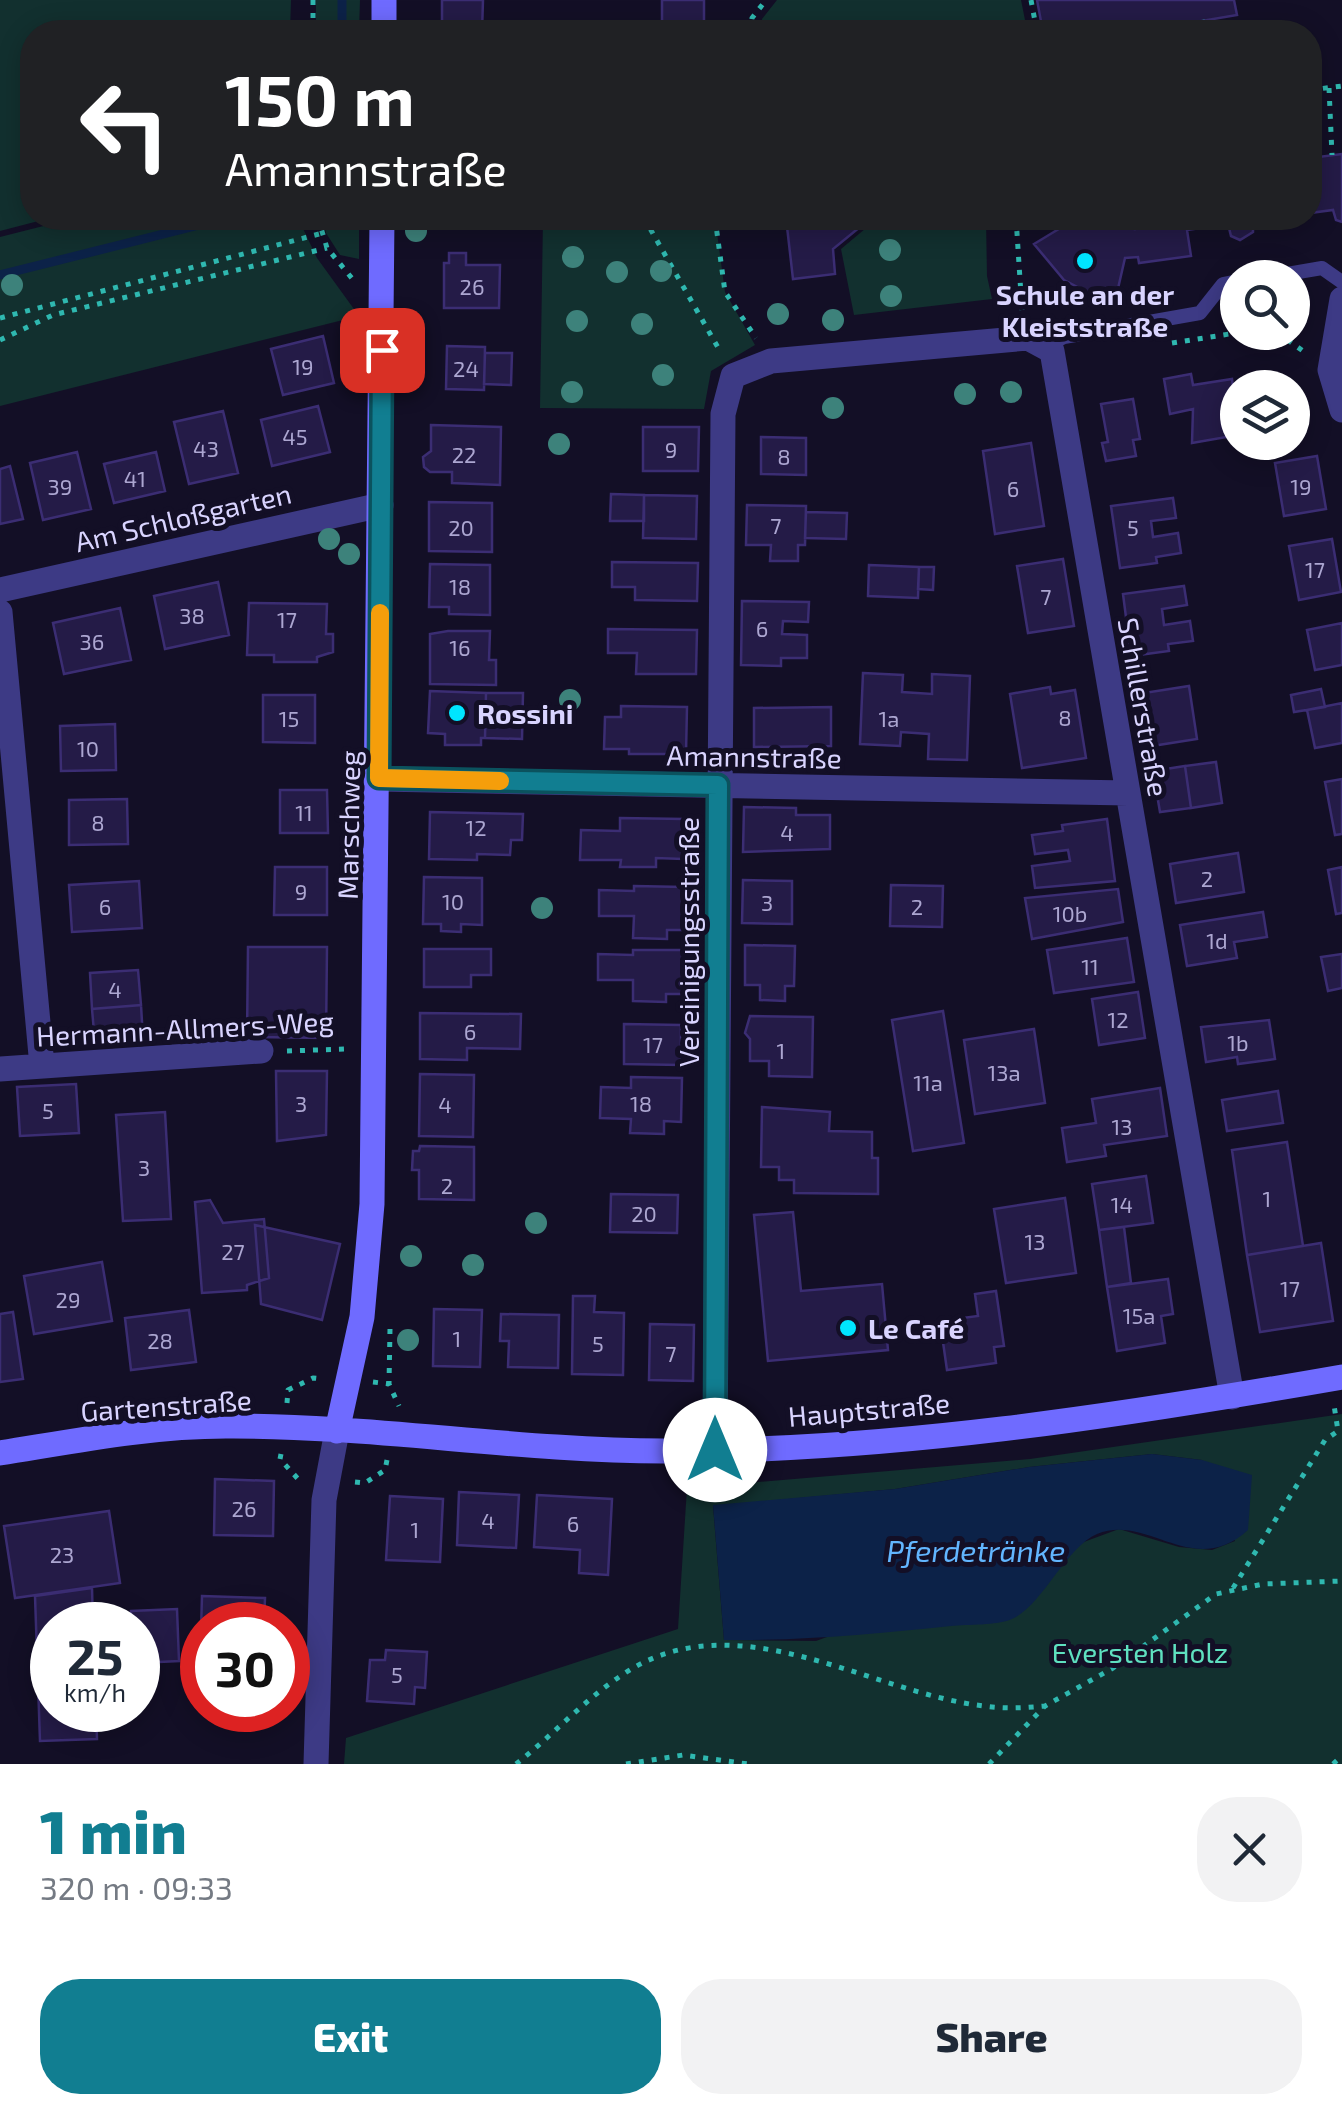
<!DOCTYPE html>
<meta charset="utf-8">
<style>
body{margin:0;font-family:"Exo 2",sans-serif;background:#f2f2f3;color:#1f2937;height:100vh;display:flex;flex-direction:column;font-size:38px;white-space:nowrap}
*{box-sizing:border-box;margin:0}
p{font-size:32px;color:#747a83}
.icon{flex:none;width:55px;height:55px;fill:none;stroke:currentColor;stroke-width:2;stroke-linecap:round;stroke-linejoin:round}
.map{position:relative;height:1764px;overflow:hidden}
.drawer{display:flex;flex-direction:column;background:#fff;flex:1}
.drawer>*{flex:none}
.banner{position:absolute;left:20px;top:20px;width:1302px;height:210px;border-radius:40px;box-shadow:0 5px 25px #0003;background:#202124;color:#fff;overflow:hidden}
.fabs{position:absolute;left:1220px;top:260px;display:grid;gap:20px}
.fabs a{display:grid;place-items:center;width:90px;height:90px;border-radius:50%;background:#fff;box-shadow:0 5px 25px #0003;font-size:50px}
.speed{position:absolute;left:30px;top:1602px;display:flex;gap:20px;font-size:50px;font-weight:700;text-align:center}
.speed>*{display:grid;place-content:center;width:130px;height:130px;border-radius:50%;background:#fff;box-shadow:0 5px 25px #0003;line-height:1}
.speed small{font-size:25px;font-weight:400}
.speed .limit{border:15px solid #d22;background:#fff;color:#111}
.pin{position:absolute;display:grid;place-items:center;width:85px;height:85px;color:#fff;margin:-42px;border-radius:20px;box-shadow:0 5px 15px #0006}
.me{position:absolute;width:110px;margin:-55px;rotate:0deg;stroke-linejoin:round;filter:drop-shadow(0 0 8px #0008)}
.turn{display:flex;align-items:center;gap:35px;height:210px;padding:0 40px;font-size:45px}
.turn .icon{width:130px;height:130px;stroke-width:2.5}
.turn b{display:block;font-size:70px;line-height:85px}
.round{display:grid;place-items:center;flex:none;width:105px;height:105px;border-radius:40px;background:#f2f2f3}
.head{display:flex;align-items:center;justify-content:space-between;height:170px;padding:0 40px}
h1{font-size:60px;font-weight:800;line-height:75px;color:#117e91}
.cta{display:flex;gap:20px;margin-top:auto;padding:20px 40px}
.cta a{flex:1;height:115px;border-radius:40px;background:#117e91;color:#fff;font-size:40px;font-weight:800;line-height:115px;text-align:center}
.cta a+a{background:#f2f2f3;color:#1f2937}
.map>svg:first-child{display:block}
.green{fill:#12302f;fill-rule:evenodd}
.water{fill:#0c2248}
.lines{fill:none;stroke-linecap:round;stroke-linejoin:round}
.stream{stroke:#0c2248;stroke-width:9}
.building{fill:#241b47;stroke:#3b2d73;stroke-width:2.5}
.path{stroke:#2fb8b0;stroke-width:5;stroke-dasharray:5 8;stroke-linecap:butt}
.lane{stroke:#3d3a85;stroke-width:14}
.street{stroke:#3d3a85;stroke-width:25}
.secondary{stroke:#6f6bff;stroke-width:25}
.tree{fill:#3d827b}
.route-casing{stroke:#0b525e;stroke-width:25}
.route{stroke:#117e91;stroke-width:18}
.slow{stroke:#f59e0b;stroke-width:18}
.poi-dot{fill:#00e5ff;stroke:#130f26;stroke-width:4}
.labels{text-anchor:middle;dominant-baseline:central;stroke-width:10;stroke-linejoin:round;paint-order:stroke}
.number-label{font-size:22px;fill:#aca6d1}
.poi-label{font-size:28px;font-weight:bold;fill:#d9d4ff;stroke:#130f26;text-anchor:start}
.street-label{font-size:28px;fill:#d9d4ff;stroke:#130f26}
.park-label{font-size:28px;fill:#5fe0c0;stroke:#130f26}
.water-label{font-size:30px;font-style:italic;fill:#62b6ff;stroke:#130f26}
</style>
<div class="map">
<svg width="1342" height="1764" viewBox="0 0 1342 1764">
<rect width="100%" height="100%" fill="#130f26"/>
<path class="green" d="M0 0H291L290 32H32V218H50L0 231Z
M316 0H360L359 32H316Z
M777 0H1021L1027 30 763 32 762 19Z
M75 218H298L317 258 359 316 0 406V237Z
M323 218H359V259L340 255 326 233Z
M543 218H715L725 292 755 345 711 371 704 409 540 408Z
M878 218H986L987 276 992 299 854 315 841 249Z
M1342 1414V1764H344L346 1738 678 1629 687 1488 1030 1459ZM1152 1454 1202 1460 1235 1541 1212 1550 1179 1547 1119 1529 816 1641 724 1640 713 1506 895 1489 1029 1467Z"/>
<path class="water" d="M1152 1454 1202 1460 1252 1475 1248 1530C1193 1580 1148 1513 1097 1534 1066 1547 1042 1606 1012 1619 996 1626 968 1624 951 1626 874 1634 801 1641 724 1640L713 1505 895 1489 1029 1467Z"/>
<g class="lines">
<path class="stream" d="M342 32V0
M0 275 227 218"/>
</g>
<path class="building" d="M442 0H483L482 32H442Z
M662 0H704V28L662 29Z
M1037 0H1234L1237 15 1166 27 1167 32H1043Z
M1342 154V222L1336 220 1333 210 1310 213V158Z
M786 218H871L833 249 835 274 793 279Z
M1077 218H1111L1119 226 1134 229 1132 218H1280L1253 221V232L1240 240 1231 236 1228 224 1187 230 1191 256 1139 263 1138 257 1125 258 1114 306 1064 280 1034 244Z
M449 253H466V265H500L499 308H444V263H449Z
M323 336 334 383 283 395 271 349Z
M447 346 485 347 484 390 446 389Z
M485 353H512L511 385 484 384Z
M1191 374 1193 385 1232 379 1238 435 1192 443 1193 409 1170 414 1164 379Z
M1133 399 1140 439 1133 440 1136 456 1106 461 1102 443 1108 442 1101 404Z
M318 406 330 452 272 466 261 420Z
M223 411 238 473 189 484 174 422Z
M431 425 501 427 500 485 452 483V472H430L424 467 423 457 431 451Z
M643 427H699L698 471H643Z
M761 437 806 438V475L761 474Z
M1031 443 1044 526 995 534 983 451Z
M77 452 91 509 43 520 30 463Z
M156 452 165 491 114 503 104 464Z
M1317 456 1326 509 1284 516 1275 463Z
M10 466 23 519 0 524V469Z
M611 494 644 495V521H610Z
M644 495 697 496 696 539 643 538Z
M1173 498 1176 518 1151 521 1153 537 1178 533 1181 553 1156 557 1157 563 1120 568 1111 506Z
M429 502 492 503V552L429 551Z
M747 505 806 506 805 545H798V561H770L771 545H746Z
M806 512 847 513 846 539 805 538Z
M1332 539 1341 592 1299 600 1289 546Z
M1063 559 1074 626 1028 633 1017 566Z
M612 562 698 563 697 601 635 600V587H612Z
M430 564 490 565V615L449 614V607H429Z
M869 565 919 567 918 598 868 596Z
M919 567H934L933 590 918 589Z
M218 582 229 635 165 649 154 596Z
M1184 586 1187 605 1162 609 1164 625 1190 621 1193 641 1168 644 1169 651 1131 656 1123 594Z
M742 601 809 602 808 622 783 621 782 634 807 635V658H781V666L741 665Z
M249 603 327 604 326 634H333V652L317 657V662H274V655H247Z
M120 608 131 660 64 674 53 623Z
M1342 623V665L1315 670 1307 630Z
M608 629 697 630 696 674H636L637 653H608Z
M448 631H490L489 660H496V685L430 684V634Z
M863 673 903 675 902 692 932 694V674L970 676 967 760 928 759 929 734 901 732 900 746 860 744Z
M1189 686 1197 739 1152 746 1144 693Z
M1050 687 1051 694 1075 690 1086 758 1022 768 1010 694Z
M1321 689 1325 707 1294 712 1291 695Z
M430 691 486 693 485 738H481V745H445V734L428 733Z
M486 693H523L522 739 485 738Z
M263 695H315V743L263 742Z
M1342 703V743L1315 748 1307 710Z
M621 706 687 707 686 754H629V749H604L605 717H621Z
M831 707V746L754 747V708Z
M115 724 116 770 61 771 60 726Z
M1216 762 1222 803 1191 808 1185 766Z
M1185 766 1191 808 1160 812 1153 771Z
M1342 779V834L1335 835 1325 782Z
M280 790H327L328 833H280Z
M127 799 128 844 69 845V800Z
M744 807 796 808V815H830V849L743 852Z
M430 812 523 814 522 840H511L510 855 477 854V860L429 859Z
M620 818 684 819 683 859 656 858V867H620L621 860H580L581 830 620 831Z
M1107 819 1115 881 1035 888 1032 866 1070 861 1068 850 1035 854 1032 835 1063 831 1062 825Z
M1238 853 1244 892 1176 903 1170 864Z
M275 867H327V915H274Z
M1342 867V913L1336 914 1328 870Z
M424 877 482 878V925L461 924V932L441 931V924H423Z
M743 880 792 881V924L742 923Z
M139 881 142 928 72 932 69 885Z
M891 885 943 886 942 927 890 926Z
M634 886 684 887 683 930H667V939L633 938 634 916H599V890L634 891Z
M1118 889 1123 922 1032 939 1025 898Z
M1263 912 1267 937 1234 942 1237 958 1187 966 1180 925Z
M1127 938 1134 982 1054 993 1047 950Z
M745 945 795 946 794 986H785V1001L760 1000V985H745Z
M248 947H327L326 1038 247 1037Z
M424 949H491V975H471V987H424Z
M633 950H683V994H666V1002L633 1001V980H598V954L633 955Z
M1342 954V988L1328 991 1321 957Z
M138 970 141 1005 92 1009 90 973Z
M1138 992 1145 1038 1099 1045 1092 999Z
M141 1005 143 1039 95 1043 92 1009Z
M943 1011 964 1143 913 1151 892 1020Z
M420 1013 521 1014 520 1049 467 1048V1060L420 1059Z
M750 1016 813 1017 812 1077 769 1076V1061H750V1039L745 1033Z
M1269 1020 1275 1059 1238 1064 1237 1057 1206 1062 1201 1027Z
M624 1024 681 1025V1065L624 1064Z
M1034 1029 1045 1103 975 1114 964 1040Z
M276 1071H327L326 1135 277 1141Z
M420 1074 474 1075 473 1137 419 1136Z
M631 1077 682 1078 681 1122 664 1121V1134L630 1133 631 1119 600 1118 601 1087 631 1088Z
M76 1084 79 1133 20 1136 17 1087Z
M1160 1088 1167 1136 1104 1145 1106 1156 1067 1162 1062 1128 1096 1123 1092 1099Z
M1278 1091 1283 1123 1227 1131 1222 1100Z
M762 1107 830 1112 829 1131 872 1132V1158H878V1194L794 1193V1180H779V1167H761Z
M165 1112 171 1219 123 1221 116 1115Z
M1287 1142 1303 1246 1247 1255 1232 1150Z
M420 1146 474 1147V1200L419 1199V1170H412L413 1151H419Z
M1146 1176 1153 1223 1099 1230 1092 1184Z
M611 1194 678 1195 677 1233 610 1232Z
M1065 1198 1076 1273 1006 1283 994 1209Z
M210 1200 223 1223 264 1219 269 1278 247 1285V1290L202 1293 195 1202Z
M793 1212 801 1291 882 1284 888 1350 768 1361 754 1215Z
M255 1225 340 1244 322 1320 261 1304Z
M1124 1227 1131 1283 1107 1287 1099 1230Z
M1321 1243 1333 1321 1260 1332 1247 1255Z
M102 1262 112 1321 34 1334 24 1276Z
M1168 1279 1173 1314 1161 1316 1165 1343 1117 1351 1107 1287Z
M996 1291 1004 1346 994 1347 996 1363 947 1370 940 1321 978 1316 975 1294Z
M573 1296H595L594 1312 624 1313 623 1375 572 1374Z
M434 1309 482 1310 480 1367 433 1366Z
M189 1310 196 1362 131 1370 125 1318Z
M13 1312 23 1379 0 1382V1314Z
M501 1314 559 1315 558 1368 508 1367 509 1341H500Z
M650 1324 694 1325 693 1381 649 1380Z
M215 1479 274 1481 273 1536 214 1535Z
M459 1492 519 1495 516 1548 457 1545Z
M537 1495 612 1499 608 1575 579 1573 580 1550 534 1547Z
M390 1496 443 1499 440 1562 386 1560Z
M109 1511 120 1583 15 1598 4 1526Z
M92 1588 93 1625H52V1710H96L97 1739 40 1741 35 1596Z
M202 1596 265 1598 264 1625H202L200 1665Z
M177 1609 179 1661 138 1663V1625H131V1611Z
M386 1650 427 1652 425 1688 415 1687 414 1704 367 1701 370 1660H385Z"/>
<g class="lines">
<path class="path" d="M313 0V32
M1031 0 1037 32
M1202 20 1204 32
M750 32 752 18 766 0
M1329 88 1332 155
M1310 90 1342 86
M318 218 327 248 355 282
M644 218 720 351
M715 218 725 292 756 338
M1016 218 1022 310
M0 318 319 234
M1277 332 1307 354
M0 340 53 315 327 248
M1172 343 1242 332
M287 1051 346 1049
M390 1329 389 1384 399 1406
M373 1382 389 1384
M287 1403 288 1390 313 1378 322 1379
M281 1454 280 1459 299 1480
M355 1482 365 1483 385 1470 387 1460
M1233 1588 1325 1440 1338 1431 1334 1405
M516 1764C552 1736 584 1700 622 1675 735 1598 870 1693 984 1706 1005 1709 1025 1708 1045 1706
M626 1764 683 1755 748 1764
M989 1764 1045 1706 1113 1668 1216 1594 1263 1584 1342 1581
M1333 1764 1342 1756"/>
<path class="lane" d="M1264 278 1322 268 1342 282
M1048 345 1064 337 1200 313 1223 284 1238 281"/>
<path class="street" d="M1342 299 1330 370 1342 410
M0 590 381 505
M0 612 42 1066
M379 779 1128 793
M0 1069 261 1051
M715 1451 723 414 733 376 771 361 1028 338 1052 351 1232 1397
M316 1764 324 1500 337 1431"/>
<path class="secondary" d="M384 32V0
M337 1431 362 1317 372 1204 382 218
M0 1453C75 1441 150 1426 226 1426 372 1425 518 1451 664 1451 891 1451 1119 1416 1342 1377"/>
</g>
<g class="tree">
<circle cx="416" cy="231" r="11"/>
<circle cx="890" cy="250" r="11"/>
<circle cx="573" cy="257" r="11"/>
<circle cx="661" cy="271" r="11"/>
<circle cx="617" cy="272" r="11"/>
<circle cx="12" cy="285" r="11"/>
<circle cx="891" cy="296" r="11"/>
<circle cx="778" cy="314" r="11"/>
<circle cx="833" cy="320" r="11"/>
<circle cx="577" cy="321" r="11"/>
<circle cx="642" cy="324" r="11"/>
<circle cx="663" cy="375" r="11"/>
<circle cx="572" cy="392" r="11"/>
<circle cx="1011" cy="392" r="11"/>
<circle cx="965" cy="394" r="11"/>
<circle cx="833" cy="408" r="11"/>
<circle cx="559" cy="444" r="11"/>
<circle cx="329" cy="539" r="11"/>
<circle cx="349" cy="554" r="11"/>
<circle cx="570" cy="700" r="11"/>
<circle cx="542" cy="908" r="11"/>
<circle cx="536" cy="1223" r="11"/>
<circle cx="411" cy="1256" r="11"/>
<circle cx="473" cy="1265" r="11"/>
<circle cx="408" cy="1340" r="11"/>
</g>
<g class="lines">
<g class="route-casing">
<path id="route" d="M382 350 379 778 718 785 715 1450"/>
</g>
<use href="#route" class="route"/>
<path class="slow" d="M380 613 379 778 500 781"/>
</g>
<g class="poi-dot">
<circle cx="1085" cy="261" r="10"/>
<circle cx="457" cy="713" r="10"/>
<circle cx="848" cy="1328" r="10"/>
</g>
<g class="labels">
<g class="number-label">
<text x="472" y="286">26</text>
<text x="303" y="366">19</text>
<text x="466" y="368">24</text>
<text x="295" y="436">45</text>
<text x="206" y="448">43</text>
<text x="671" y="449">9</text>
<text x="464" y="454">22</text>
<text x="784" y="456">8</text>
<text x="135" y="478">41</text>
<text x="60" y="486">39</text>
<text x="1301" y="486">19</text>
<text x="1013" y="488">6</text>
<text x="776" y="525">7</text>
<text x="461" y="527">20</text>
<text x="1133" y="527">5</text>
<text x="1315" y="569">17</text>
<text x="460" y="586">18</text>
<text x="1046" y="596">7</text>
<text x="192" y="615">38</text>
<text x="287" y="619">17</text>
<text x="762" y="628">6</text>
<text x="92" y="641">36</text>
<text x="460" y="647">16</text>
<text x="1065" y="717">8</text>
<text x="289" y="718">15</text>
<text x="889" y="718">1a</text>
<text x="88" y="748">10</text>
<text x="304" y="812">11</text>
<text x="98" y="822">8</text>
<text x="476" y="827">12</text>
<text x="787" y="832">4</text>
<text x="1207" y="878">2</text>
<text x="301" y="891">9</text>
<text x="453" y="901">10</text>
<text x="767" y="902">3</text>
<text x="105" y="906">6</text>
<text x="917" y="906">2</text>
<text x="1070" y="913">10b</text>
<text x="1217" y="940">1d</text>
<text x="1090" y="966">11</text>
<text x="115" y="989">4</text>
<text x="1118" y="1019">12</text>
<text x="470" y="1031">6</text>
<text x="1238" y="1042">1b</text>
<text x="653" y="1044">17</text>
<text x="781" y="1050">1</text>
<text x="1004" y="1072">13a</text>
<text x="928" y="1082">11a</text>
<text x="301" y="1103">3</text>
<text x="641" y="1103">18</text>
<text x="445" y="1104">4</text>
<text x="48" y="1110">5</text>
<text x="1122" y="1126">13</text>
<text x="144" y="1167">3</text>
<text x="447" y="1185">2</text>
<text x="1267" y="1198">1</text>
<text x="1122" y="1204">14</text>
<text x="644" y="1213">20</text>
<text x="1035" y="1241">13</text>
<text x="233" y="1251">27</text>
<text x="1290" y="1288">17</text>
<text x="68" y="1299">29</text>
<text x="1139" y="1315">15a</text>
<text x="457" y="1338">1</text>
<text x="160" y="1340">28</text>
<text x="598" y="1343">5</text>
<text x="671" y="1353">7</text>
<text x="244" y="1508">26</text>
<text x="488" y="1520">4</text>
<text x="573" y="1523">6</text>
<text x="415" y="1529">1</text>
<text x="62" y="1554">23</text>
<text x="397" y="1674">5</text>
</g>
<g class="poi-label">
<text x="1085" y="294" text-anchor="middle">Schule an der<tspan x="1085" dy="32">Kleiststraße</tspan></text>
<text x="477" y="713">Rossini</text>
<text x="868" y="1328">Le Café</text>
</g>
<g class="street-label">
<text transform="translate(183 517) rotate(-13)">Am Schloßgarten</text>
<text transform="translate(1144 707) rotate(80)">Schillerstraße</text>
<text transform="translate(754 756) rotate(1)">Amannstraße</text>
<text transform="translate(348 825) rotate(-89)">Marschweg</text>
<text transform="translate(688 942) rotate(-90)">Vereinigungsstraße</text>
<text transform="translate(185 1028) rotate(-3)">Hermann-Allmers-Weg</text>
<text transform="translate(166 1405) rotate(-4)">Gartenstraße</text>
<text transform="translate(869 1409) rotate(-5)">Hauptstraße</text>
</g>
<g class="park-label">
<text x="1140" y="1652">Eversten Holz</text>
</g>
<g class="water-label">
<text x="976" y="1550">Pferdetränke</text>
</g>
</g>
</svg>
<div class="fabs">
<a><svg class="icon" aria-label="search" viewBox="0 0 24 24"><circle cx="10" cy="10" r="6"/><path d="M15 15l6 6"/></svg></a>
<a><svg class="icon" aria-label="layers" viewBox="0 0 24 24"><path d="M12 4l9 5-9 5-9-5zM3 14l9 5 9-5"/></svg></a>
</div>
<div class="speed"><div>25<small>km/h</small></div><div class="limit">30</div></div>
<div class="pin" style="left:382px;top:350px;background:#d93025"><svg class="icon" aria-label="arrive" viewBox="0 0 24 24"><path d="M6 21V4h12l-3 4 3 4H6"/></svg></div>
<svg class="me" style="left:715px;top:1450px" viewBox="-20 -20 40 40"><circle r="19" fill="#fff"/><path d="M0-13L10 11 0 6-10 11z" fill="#117e91"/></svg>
<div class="banner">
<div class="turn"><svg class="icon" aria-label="left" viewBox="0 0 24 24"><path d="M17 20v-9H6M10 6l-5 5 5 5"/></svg><div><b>150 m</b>Amannstraße</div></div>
</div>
</div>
<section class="drawer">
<div class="head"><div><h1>1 min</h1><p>320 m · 09:33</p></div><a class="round"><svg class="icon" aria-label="close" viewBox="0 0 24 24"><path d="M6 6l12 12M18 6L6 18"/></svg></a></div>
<div class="cta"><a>Exit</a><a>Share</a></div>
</section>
